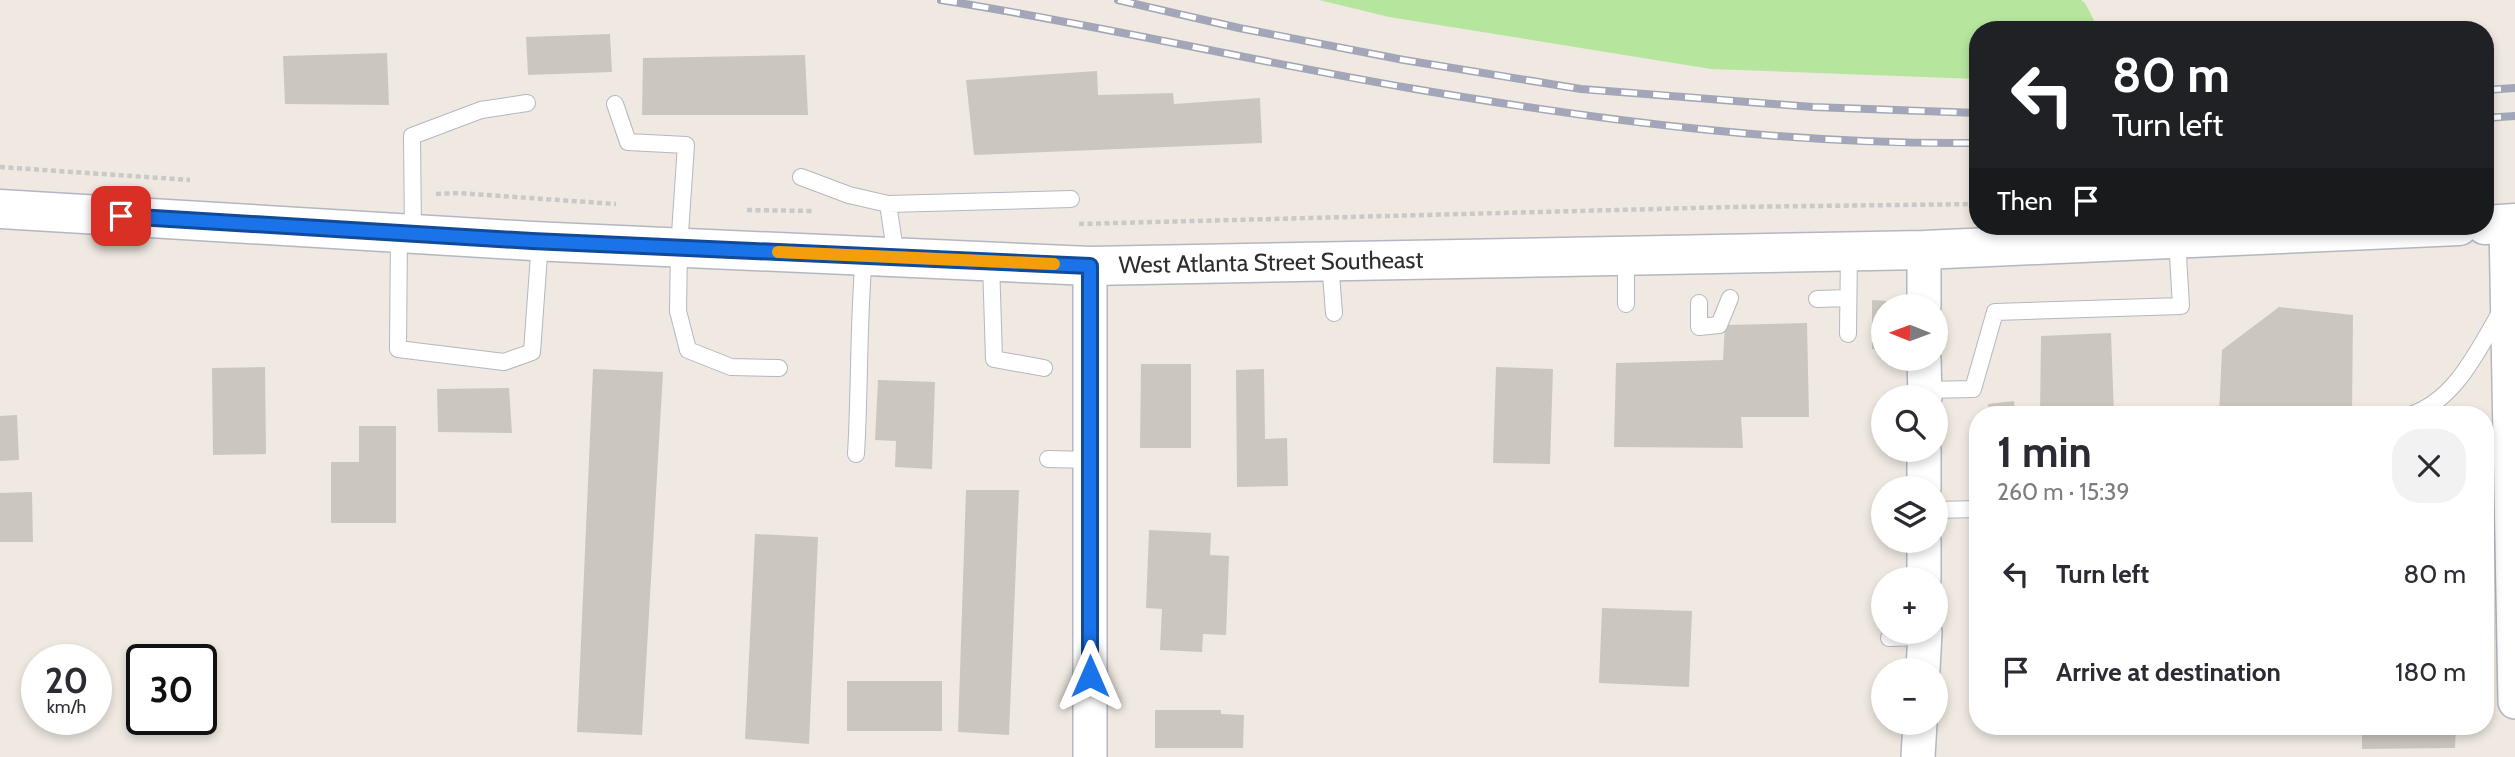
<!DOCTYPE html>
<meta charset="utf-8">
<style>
body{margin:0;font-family:Cabin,sans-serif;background:#f2f2f3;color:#2b2b33;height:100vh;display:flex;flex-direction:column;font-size:26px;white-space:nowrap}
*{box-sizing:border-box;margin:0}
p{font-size:23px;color:#7c7c81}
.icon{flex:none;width:38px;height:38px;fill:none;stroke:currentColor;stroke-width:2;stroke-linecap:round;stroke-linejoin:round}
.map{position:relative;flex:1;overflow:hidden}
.drawer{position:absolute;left:1969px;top:406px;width:525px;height:329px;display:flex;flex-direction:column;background:#fff;border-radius:28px;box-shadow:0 4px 10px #0003}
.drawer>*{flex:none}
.hud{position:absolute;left:1969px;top:21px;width:525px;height:214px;border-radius:28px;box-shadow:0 4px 10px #0003;background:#202124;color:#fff;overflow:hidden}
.needle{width:46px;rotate:271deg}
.buttons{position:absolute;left:1871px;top:294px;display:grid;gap:14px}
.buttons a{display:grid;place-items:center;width:77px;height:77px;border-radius:50%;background:#fff;box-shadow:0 4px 10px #0003;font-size:35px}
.speed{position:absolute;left:21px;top:644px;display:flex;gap:14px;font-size:35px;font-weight:700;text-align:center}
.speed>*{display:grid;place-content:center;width:91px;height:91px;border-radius:50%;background:#fff;box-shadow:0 4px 10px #0003;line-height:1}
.speed small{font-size:18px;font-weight:400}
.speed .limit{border:4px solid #111;border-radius:10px;background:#fff;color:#111}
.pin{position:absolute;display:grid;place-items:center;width:60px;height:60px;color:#fff;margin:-30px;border-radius:14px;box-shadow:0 4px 10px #0006}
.me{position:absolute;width:77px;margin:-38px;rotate:0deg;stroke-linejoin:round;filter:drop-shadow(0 0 5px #0008)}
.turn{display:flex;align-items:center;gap:24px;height:147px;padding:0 28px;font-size:32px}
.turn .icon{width:91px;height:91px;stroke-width:2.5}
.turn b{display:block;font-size:49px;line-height:60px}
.then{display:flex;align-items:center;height:66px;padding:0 28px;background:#0003;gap:14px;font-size:26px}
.round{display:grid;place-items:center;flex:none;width:74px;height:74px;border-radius:28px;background:#f2f2f3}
.summary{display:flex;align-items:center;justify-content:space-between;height:119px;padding:0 28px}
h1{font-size:42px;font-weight:800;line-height:52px}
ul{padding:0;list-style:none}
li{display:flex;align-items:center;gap:21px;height:98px;padding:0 28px}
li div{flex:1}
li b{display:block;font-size:26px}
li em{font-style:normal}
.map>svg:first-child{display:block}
.green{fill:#b6e59e}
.building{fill:#cbc7bf}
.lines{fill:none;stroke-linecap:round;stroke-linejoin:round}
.service-casing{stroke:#b4b7c1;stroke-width:18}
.minor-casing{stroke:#b4b7c1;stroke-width:36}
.tertiary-casing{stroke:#b4b7c1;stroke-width:41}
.path{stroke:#c9c9c9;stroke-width:4.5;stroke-dasharray:5 3.5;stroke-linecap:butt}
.service{stroke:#fff;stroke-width:16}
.minor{stroke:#fff;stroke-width:33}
.tertiary{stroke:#fff;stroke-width:38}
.rail-casing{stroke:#a3a6b8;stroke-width:8}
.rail{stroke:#fff;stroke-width:5;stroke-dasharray:16;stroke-linecap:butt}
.route-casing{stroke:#114b97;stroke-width:18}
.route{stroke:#1a73e8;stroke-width:12}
.slow{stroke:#f59e0b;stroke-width:12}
.labels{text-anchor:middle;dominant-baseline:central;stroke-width:6;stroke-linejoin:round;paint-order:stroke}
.street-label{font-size:24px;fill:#2e2e2e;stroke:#fff}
</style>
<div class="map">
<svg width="2515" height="757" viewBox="0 0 2515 757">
<rect width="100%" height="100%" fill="#efe9e1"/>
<path class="green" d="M1319 0H2081L2085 3 2099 30H1978L1977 79 1711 69 1389 17Z"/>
<path class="building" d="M610 34 612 72 528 75 526 37Z
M387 53 389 105 285 104 283 56Z
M805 55 808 115H642L643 58Z
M1097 71 1098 95 1173 93 1174 104 1260 98 1262 143 974 155 966 80Z
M1872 300 1903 302V306H1883V349H1872Z
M2279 307 2353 315 2352 415H2219L2222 350Z
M1807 323 1809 417H1741L1743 448 1614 447 1616 363 1723 360 1725 325Z
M2111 333 2114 415H2040L2041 336Z
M1141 364H1191V448H1140Z
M265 367 266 454 213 455 212 368Z
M1496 367 1553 369 1550 464 1493 463Z
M593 369 663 372 642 735 577 732Z
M1264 369 1265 439 1287 438 1288 486 1237 487 1236 370Z
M878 380 935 382 932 469 895 467 896 441 875 440Z
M509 388 512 433 438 432 437 389Z
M2014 401 2015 415H1990L1988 404Z
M17 415 19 460 0 461V416Z
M359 426H396V523H331V462H359Z
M966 490H1019L1009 735 958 732Z
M32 492 33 542H0V493Z
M1149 530 1211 533 1210 555 1229 556 1226 635 1203 634 1202 652 1160 650 1162 609 1146 608Z
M755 534 818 537 809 744 745 739Z
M1602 608 1692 611 1689 687 1599 683Z
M847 681H942V731H847Z
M1155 710H1221V714L1244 715 1243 748H1155Z
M2362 726H2456L2455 748 2362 749Z"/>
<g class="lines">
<g class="service-casing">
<path id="service" d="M615 104 628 142 686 145 679 248 678 311 688 350 731 367 779 368
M801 177 849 195 888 204 1071 199
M888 204 896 257
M399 233 398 349 504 362 532 352 540 241
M413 234 412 136 481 110 527 103
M1330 261 1334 313
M991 262 994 359 1044 368
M1817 299 1848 298
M1699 303V327L1719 325 1730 298
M1626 304V255
M1848 334 1849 251
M1925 390 1973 389 1995 312 2181 306 2177 239
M2410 415C2457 400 2479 347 2503 308
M856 454C860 388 858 322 864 256
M1048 459 1090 460
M1936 510 1978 509
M1889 638 1925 637"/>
</g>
<g class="minor-casing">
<path id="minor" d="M2506 224 2515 702
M1924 250V306
M1090 266V757
M1924 359 1925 397
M1924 488V450
M1924 541V579
M1923 670 1925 632
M1918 757 1920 723"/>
</g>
<g class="tertiary-casing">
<path id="tertiary" d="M0 209 532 241 1090 266 1924 250 2459 226
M2485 225 2515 223"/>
</g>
<path class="path" d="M0 167 190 180
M436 194 458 193 616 204
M747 210 812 211
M1079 224 1731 207 1978 204"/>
<use href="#service" class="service"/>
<use href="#minor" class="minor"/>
<use href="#tertiary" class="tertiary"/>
<g class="rail-casing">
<path id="rail" d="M941 0C1098 25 1253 61 1409 88 1596 120 1787 145 1978 143
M1118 0 1239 28 1404 60 1581 89 1813 107 1978 113
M2485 90 2515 88
M2485 118 2515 116"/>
</g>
<use href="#rail" class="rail"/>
</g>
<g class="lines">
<g class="route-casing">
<path id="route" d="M121 216 532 241 1090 266V676"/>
</g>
<use href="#route" class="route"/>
<path class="slow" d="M778 252 1054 264"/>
</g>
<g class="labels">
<g class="street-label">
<text transform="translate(1271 262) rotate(-1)">West Atlanta Street Southeast</text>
</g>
</g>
</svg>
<div class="buttons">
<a><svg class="needle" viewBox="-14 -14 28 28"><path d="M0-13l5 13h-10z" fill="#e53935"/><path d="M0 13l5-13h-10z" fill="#7c7c81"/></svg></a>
<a><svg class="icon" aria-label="search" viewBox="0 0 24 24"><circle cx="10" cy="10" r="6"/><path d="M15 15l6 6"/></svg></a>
<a><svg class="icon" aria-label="layers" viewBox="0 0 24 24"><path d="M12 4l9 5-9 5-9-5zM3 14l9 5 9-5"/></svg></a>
<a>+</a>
<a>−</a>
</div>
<div class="speed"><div>20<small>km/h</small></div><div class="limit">30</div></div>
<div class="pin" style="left:121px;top:216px;background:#d93025"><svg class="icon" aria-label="arrive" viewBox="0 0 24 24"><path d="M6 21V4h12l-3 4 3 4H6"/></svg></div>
<svg class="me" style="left:1090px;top:676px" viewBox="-20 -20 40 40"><path d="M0-17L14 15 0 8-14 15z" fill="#1a73e8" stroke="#fff" stroke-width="4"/></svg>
<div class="hud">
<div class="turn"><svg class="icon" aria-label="left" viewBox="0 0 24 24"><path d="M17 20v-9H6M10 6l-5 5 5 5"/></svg><div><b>80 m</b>Turn left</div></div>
<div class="then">Then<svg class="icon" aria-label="arrive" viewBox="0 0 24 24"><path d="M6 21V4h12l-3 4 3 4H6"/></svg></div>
</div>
<section class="drawer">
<div class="summary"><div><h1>1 min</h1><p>260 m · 15:39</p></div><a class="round"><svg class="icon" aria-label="close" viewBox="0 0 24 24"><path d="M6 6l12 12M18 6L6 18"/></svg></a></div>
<ul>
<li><svg class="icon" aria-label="left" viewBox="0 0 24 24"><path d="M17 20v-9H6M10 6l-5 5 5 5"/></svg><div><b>Turn left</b></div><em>80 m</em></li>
<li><svg class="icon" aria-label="arrive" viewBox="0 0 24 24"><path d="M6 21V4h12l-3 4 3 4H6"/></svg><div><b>Arrive at destination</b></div><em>180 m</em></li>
</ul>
</section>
</div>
